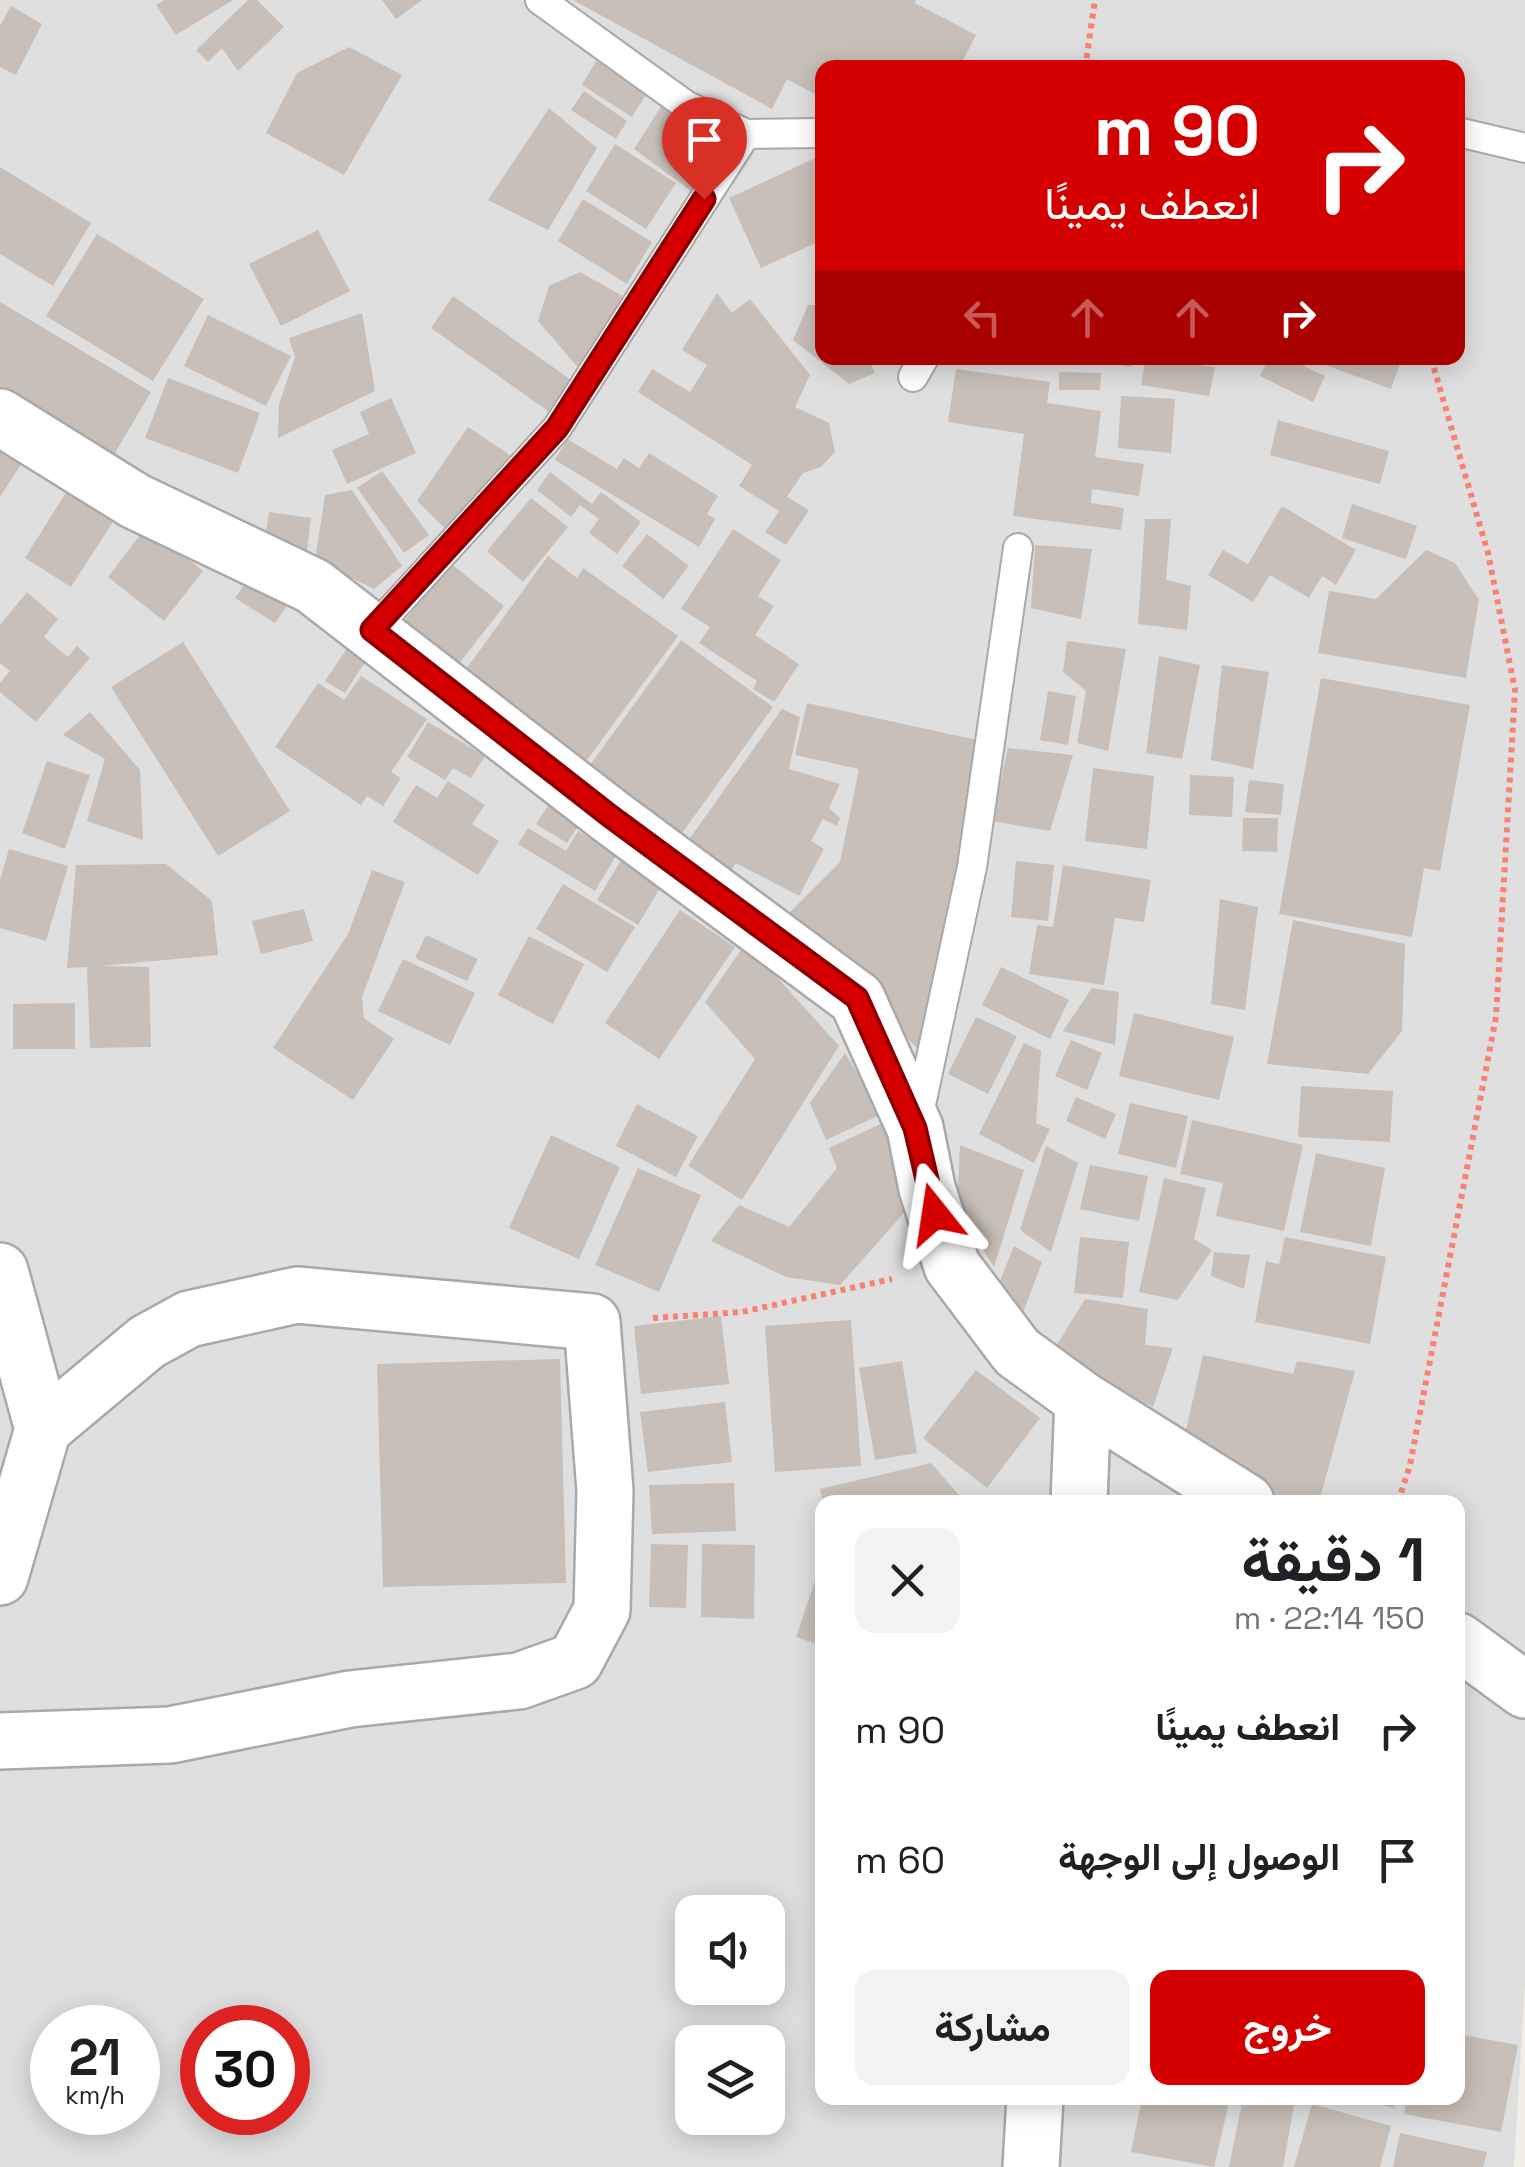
<!DOCTYPE html>
<html lang="ar">
<meta charset="utf-8">
<style>
body{margin:0;font-family:"Space Grotesk",Vazirmatn,sans-serif;background:#f2f2f2;color:#202124;direction:rtl;height:100vh;display:flex;flex-direction:column;font-size:38px;white-space:nowrap}
*{box-sizing:border-box;margin:0}
p{font-size:32px;color:#757577}
.icon{flex:none;width:55px;height:55px;fill:none;stroke:currentColor;stroke-width:2;stroke-linecap:round;stroke-linejoin:round}
.map{position:relative;flex:1;overflow:hidden;direction:ltr}
.sheet{position:absolute;left:815px;top:1495px;width:650px;height:610px;display:flex;flex-direction:column;background:#fff;border-radius:20px;box-shadow:0 5px 25px #0003;direction:rtl}
.sheet>*{flex:none}
.banner{position:absolute;left:815px;top:60px;width:650px;height:305px;border-radius:20px;box-shadow:0 5px 25px #0003;direction:rtl;background:#d40000;color:#fff;overflow:hidden}
.controls{position:absolute;left:675px;top:1895px;display:grid;gap:20px}
.controls a{display:grid;place-items:center;width:110px;height:110px;border-radius:20px;background:#fff;box-shadow:0 5px 25px #0003;font-size:50px}
.speed{position:absolute;left:30px;top:2005px;display:flex;gap:20px;font-size:50px;font-weight:700;text-align:center}
.speed>*{display:grid;place-content:center;width:130px;height:130px;border-radius:50%;background:#fff;box-shadow:0 5px 25px #0003;line-height:1}
.speed small{font-size:25px;font-weight:400}
.speed .limit{border:15px solid #d22;background:#fff;color:#111}
.pin{position:absolute;display:grid;place-items:center;width:85px;height:85px;color:#fff;margin:-102px -42px;border-radius:50% 50% 50% 0;rotate:-45deg;box-shadow:0 0 10px #0007}
.pin .icon{rotate:45deg}
.me{position:absolute;width:110px;margin:-55px;rotate:345deg;stroke-linejoin:round;filter:drop-shadow(0 0 8px #0008)}
.turn{display:flex;align-items:center;gap:35px;height:210px;padding:0 40px;font-size:45px}
.turn .icon{width:130px;height:130px;stroke-width:2.5}
.turn b{display:block;font-size:70px;line-height:85px}
.lanes{display:flex;align-items:center;height:95px;padding:0 40px;background:#0003;justify-content:center;gap:50px;direction:ltr}
.lanes .off{opacity:.35}
.round{display:grid;place-items:center;flex:none;width:105px;height:105px;border-radius:20px;background:#f2f2f2}
.overview{display:flex;align-items:center;justify-content:space-between;height:170px;padding:0 40px}
h1{font-size:60px;font-weight:700;line-height:75px}
.action{display:flex;gap:20px;margin-top:auto;padding:20px 40px}
.action a{flex:1;height:115px;border-radius:20px;background:#d40000;color:#fff;font-size:40px;font-weight:700;line-height:115px;text-align:center}
.action a+a{background:#f2f2f2;color:#202124}
ul{padding:0;list-style:none}
li{display:flex;align-items:center;gap:30px;height:130px;padding:0 40px}
li div{flex:1}
li b{display:block;font-size:38px}
li em{font-style:normal}
.map>svg:first-child{display:block}
.residential{fill:#e0dfdf;fill-rule:evenodd}
.building{fill:#c7bfb8}
.lines{fill:none;stroke-linecap:round;stroke-linejoin:round}
.service-casing{stroke:#a9a9a9;stroke-width:32}
.minor-casing{stroke:#a9a9a9;stroke-width:60}
.path{stroke:#fa8072;stroke-width:6;stroke-dasharray:5 5;stroke-linecap:butt}
.service{stroke:#fff;stroke-width:28}
.minor{stroke:#fff;stroke-width:55}
.route-casing{stroke:#8a0000;stroke-width:25}
.route{stroke:#d40000;stroke-width:18}
</style>
<div class="map">
<svg width="1525" height="2167" viewBox="0 0 1525 2167">
<rect width="100%" height="100%" fill="#f2efe9"/>
<path class="residential" d="M0 0H1525V1984L1514 2167H0ZM822 68H1458V358H822ZM822 1502H1458V2098H822ZM692 1912H768V1988H692ZM52 2028H138V2112H52ZM202 2028H288V2112H202ZM692 2042H768V2118H692Z"/>
<path class="building" d="M164 0H233L176 35 156 5Z
M248 0H257L284 27 238 71 222 48 208 62 196 50Z
M382 0H422L396 19Z
M573 0H916L915 3 976 35 959 68H822V98L787 79 772 109Z
M11 6 42 24 16 75 0 67V26Z
M349 47 402 75 344 175 266 133 297 73Z
M598 58 649 90 632 117 582 85Z
M584 91 627 121 616 139 571 110Z
M664 102 728 145 695 194 634 149Z
M549 108 597 148 548 230 488 200Z
M615 144 676 183 646 229 586 191Z
M822 155V240L761 268 729 198Z
M0 167 91 223 53 286 0 254Z
M583 199 652 242 627 284 558 241Z
M318 230 350 291 281 326 249 264Z
M97 234 204 299 153 381 46 316Z
M580 272 635 303 582 372 538 321 549 286Z
M717 293 732 313 750 299 810 375 795 407 829 423 835 452 821 467 803 473 787 497 809 510 786 545 765 532 779 511 739 486 752 465 638 392 652 369 690 392 707 365 682 350Z
M453 296 571 380 549 412 431 328Z
M0 302 151 392 109 463 0 399Z
M808 305H822V358H868L875 373 849 384 793 340Z
M362 313 375 391 278 438 279 404 295 357 289 338Z
M208 315 291 356 266 406 184 366Z
M1082 358H1132L1131 367Z
M1146 358 1215 367 1209 396 1141 385Z
M1269 358H1287L1325 376 1313 402 1260 376Z
M1306 358H1402L1391 389Z
M956 369 1050 382 1047 403 1101 411 1095 457 1144 464 1139 496 1092 489 1091 503 1124 508 1121 530 1013 516 1024 434 948 422Z
M1059 372 1101 373 1100 390H1059Z
M168 378 260 413 238 473 145 438Z
M1121 396 1175 399 1171 453 1118 448Z
M391 398 416 453 347 484 332 450 369 434 360 412Z
M1278 420 1389 451 1380 484 1270 455Z
M468 427 517 460 451 534 417 501Z
M567 439 617 469 624 458 639 468 649 453 718 496 707 514 715 519 699 547 555 460Z
M0 449 22 463 0 497Z
M382 471 429 535 404 553 357 488Z
M550 472 592 504 601 492 641 522 617 554 589 533 599 519 580 505 571 517 537 490Z
M70 486 116 517 71 587 25 558Z
M352 490 402 566 374 589 315 560 325 495Z
M531 498 568 527 523 582 487 551Z
M1352 504 1417 526 1406 559 1342 538Z
M1282 506 1356 550 1336 585 1322 576 1309 598 1270 575 1253 602 1208 575 1223 550 1248 564Z
M269 512 311 518 307 551 264 544Z
M1145 519H1171L1166 580 1191 586 1187 630 1138 624Z
M147 526 203 571 164 621 108 577Z
M733 529 781 560 758 596 774 606 755 635 799 664 774 702 753 689 757 681 699 643 710 627 681 609Z
M647 534 689 566 663 599 622 566Z
M1035 545 1092 549 1081 619 1031 608Z
M1426 550 1455 563 1479 600 1466 678 1318 653 1329 591 1376 599Z
M548 556 577 578 583 568 678 636 576 775 454 686Z
M450 563 504 606 450 675 395 633Z
M253 572 292 598 275 623 235 598Z
M27 592 58 619 44 637 68 657 77 646 90 658 36 722 0 692V683L10 671 0 663V625Z
M681 640 773 707 672 847 579 780Z
M1067 641 1126 649 1108 751 1077 743 1086 691 1063 672Z
M183 642 290 811 218 856 111 687Z
M348 647 367 659 345 693 325 681Z
M1159 656 1200 665 1182 759 1146 753Z
M1222 665 1269 672 1253 769 1211 760Z
M361 676 427 719 391 772 401 778 383 806 367 796 361 805 275 747 318 683 344 700Z
M1321 678 1470 705 1440 871 1424 868 1412 937 1279 914Z
M1048 691 1076 696 1068 745 1040 740Z
M807 703 986 742 919 1050 786 916 840 862 859 769 795 755Z
M782 709 800 717 789 769 840 784 829 808 840 818 837 826 823 819 811 841 824 849 799 896 736 863 727 877 685 845Z
M90 712 140 770 143 840 87 821 105 759 63 735Z
M428 722 485 756 471 778 453 768 445 780 407 757Z
M1008 748 1073 755 1050 831 992 821Z
M47 761 90 775 65 849 22 833Z
M1093 768 1154 776 1147 849 1085 841Z
M1190 775 1234 777 1232 817 1189 815Z
M1249 780 1284 784 1281 815 1245 812Z
M448 781 485 805 472 824 499 841 478 875 393 822 416 785 437 798Z
M550 802 581 822 567 843 536 824Z
M1243 818H1278L1277 852 1242 851Z
M528 828 566 851 578 831 617 854 595 891 518 844Z
M9 849 68 866 46 941 0 928V880Z
M622 859 663 883 638 925 597 900Z
M1016 861 1054 865 1048 921 1011 917Z
M166 864 212 901 218 955 101 966 149 967 151 1047 90 1048 87 967 67 968 76 865Z
M1063 865 1151 880 1144 922 1115 918 1104 985 1029 974 1037 925 1053 927Z
M372 870 405 882 362 997 364 1018 394 1039 353 1100 273 1048 348 934Z
M563 884 635 927 607 972 536 929Z
M1220 899 1258 907 1245 1010 1211 1004Z
M304 909 313 941 261 954 252 921Z
M680 910 735 947 659 1059 605 1023Z
M1293 920 1405 944 1402 1031 1368 1074 1267 1064Z
M426 935 478 959 467 981 415 958Z
M529 936 584 964 553 1024 498 995Z
M746 943 839 1046 742 1200 688 1166 755 1059 705 1002Z
M403 959 475 993 450 1045 378 1011Z
M1001 967 1069 1000 1050 1039 982 1005Z
M1092 988 1119 992 1115 1045 1063 1031Z
M75 1003V1049H13V1004Z
M1134 1013 1234 1037 1219 1100 1119 1076Z
M976 1017 1017 1036 988 1094 948 1074Z
M1071 1040 1102 1053 1087 1090 1055 1076Z
M1024 1043 1041 1051 1036 1123 1050 1129 1034 1163 979 1134Z
M845 1053 882 1114 826 1140 810 1103Z
M1301 1086 1393 1091 1390 1142 1298 1137Z
M1076 1097 1116 1114 1105 1139 1066 1121Z
M1130 1103 1188 1116 1176 1168 1118 1154Z
M637 1104 698 1136 676 1177 616 1146Z
M1192 1120 1303 1145 1284 1231 1216 1216 1223 1183 1180 1174Z
M885 1122 911 1205 840 1285 786 1277 711 1241 739 1205 789 1227 837 1168 829 1148Z
M551 1135 620 1167 579 1259 509 1228Z
M960 1145 1024 1170 994 1267 957 1210Z
M1046 1146 1078 1163 1051 1252 1020 1230Z
M1316 1153 1385 1168 1371 1246 1300 1232Z
M1090 1165 1148 1176 1139 1221 1080 1209Z
M638 1168 701 1195 659 1292 595 1265Z
M1164 1178 1206 1188 1194 1239 1212 1250 1178 1300 1139 1292Z
M1080 1237 1129 1242 1123 1298 1074 1293Z
M1285 1237 1386 1257 1370 1344 1255 1322 1266 1261 1279 1264Z
M1014 1246 1042 1262 1015 1334 988 1310Z
M1214 1252 1250 1255 1244 1289 1211 1276Z
M1085 1299 1148 1309 1145 1345 1173 1348 1153 1407 1050 1356Z
M721 1316 729 1384 641 1394 634 1326Z
M851 1320 861 1466 775 1472 765 1326Z
M1203 1355 1293 1374 1297 1361 1355 1371 1319 1502H1278L1183 1443Z
M560 1359 566 1583 383 1587 377 1364Z
M902 1361 917 1453 875 1460 859 1368Z
M976 1370 1040 1418 987 1488 923 1438Z
M725 1402 732 1462 648 1472 640 1412Z
M931 1463 959 1495V1502L823 1501 820 1489Z
M734 1483 736 1531 652 1534 649 1485Z
M651 1544 688 1545 686 1608 649 1607Z
M702 1544 755 1545 754 1619 701 1617Z
M818 1572 822 1574V1646L796 1637Z
M1458 2034 1518 2045 1501 2132 1404 2114 1407 2098H1458Z
M1142 2098H1230L1214 2167 1131 2152Z
M1243 2098 1295 2100 1283 2167H1229Z
M1353 2098H1397L1394 2108Z
M1312 2104 1391 2126 1380 2167H1294Z
M1400 2133 1487 2152 1483 2167H1393Z"/>
<g class="lines">
<g class="service-casing">
<path id="service" d="M540 0 687 106 746 134 822 133
M1458 132 1525 148
M913 377 924 358
M373 630 557 428 746 134
M917 1123 972 867 1018 548"/>
</g>
<g class="minor-casing">
<path id="minor" d="M0 417 135 501 313 586 610 816 857 999 915 1128 927 1188 952 1266 1017 1352 1083 1400 1246 1502
M0 1271 43 1429 0 1577
M1079 1502 1083 1400
M1458 1641 1525 1690
M0 1741 170 1735 350 1699 519 1681 575 1661 602 1610 605 1491 592 1322 297 1295 189 1319 147 1342 43 1429
M1031 2167 1035 2098"/>
</g>
<path class="path" d="M1085 68 1095 0
M653 1318 742 1312 892 1279
M1398 1502 1410 1465 1496 1017 1515 690 1488 553 1431 358"/>
<use href="#service" class="service"/>
<use href="#minor" class="minor"/>
</g>
<g class="lines">
<g class="route-casing">
<path id="route" d="M704 199 557 428 372 630 610 816 857 998 915 1128 935 1214"/>
</g>
<use href="#route" class="route"/>
</g>
</svg>
<div class="controls">
<a><svg class="icon" aria-label="sound" viewBox="0 0 24 24"><path d="M4 9h4l5-4v14l-5-4H4zM17 9q2 3 0 6"/></svg></a>
<a><svg class="icon" aria-label="layers" viewBox="0 0 24 24"><path d="M12 4l9 5-9 5-9-5zM3 14l9 5 9-5"/></svg></a>
</div>
<div class="speed"><div>21<small>km/h</small></div><div class="limit">30</div></div>
<div class="pin" style="left:704px;top:199px;background:#d93025"><svg class="icon" aria-label="arrive" viewBox="0 0 24 24"><path d="M6 21V4h12l-3 4 3 4H6"/></svg></div>
<svg class="me" style="left:935px;top:1214px" viewBox="-20 -20 40 40"><path d="M0-17L14 15 0 8-14 15z" fill="#d40000" stroke="#fff" stroke-width="4"/></svg>
<div class="banner">
<div class="turn"><svg class="icon" aria-label="right" viewBox="0 0 24 24"><path d="M7 20v-9h11M14 6l5 5-5 5"/></svg><div><b>90 m</b>انعطف يمينًا</div></div>
<div class="lanes"><svg class="icon off" aria-label="left" viewBox="0 0 24 24"><path d="M17 20v-9H6M10 6l-5 5 5 5"/></svg><svg class="icon off" aria-label="ahead" viewBox="0 0 24 24"><path d="M12 20V5M6 11l6-6 6 6"/></svg><svg class="icon off" aria-label="ahead" viewBox="0 0 24 24"><path d="M12 20V5M6 11l6-6 6 6"/></svg><svg class="icon" aria-label="right" viewBox="0 0 24 24"><path d="M7 20v-9h11M14 6l5 5-5 5"/></svg></div>
</div>
<section class="sheet">
<div class="overview"><div><h1>1 دقيقة</h1><p>150 m · 22:14</p></div><a class="round"><svg class="icon" aria-label="close" viewBox="0 0 24 24"><path d="M6 6l12 12M18 6L6 18"/></svg></a></div>
<ul>
<li><svg class="icon" aria-label="right" viewBox="0 0 24 24"><path d="M7 20v-9h11M14 6l5 5-5 5"/></svg><div><b>انعطف يمينًا</b></div><em>90 m</em></li>
<li><svg class="icon" aria-label="arrive" viewBox="0 0 24 24"><path d="M6 21V4h12l-3 4 3 4H6"/></svg><div><b>الوصول إلى الوجهة</b></div><em>60 m</em></li>
</ul>
<div class="action"><a>خروج</a><a>مشاركة</a></div>
</section>
</div>
